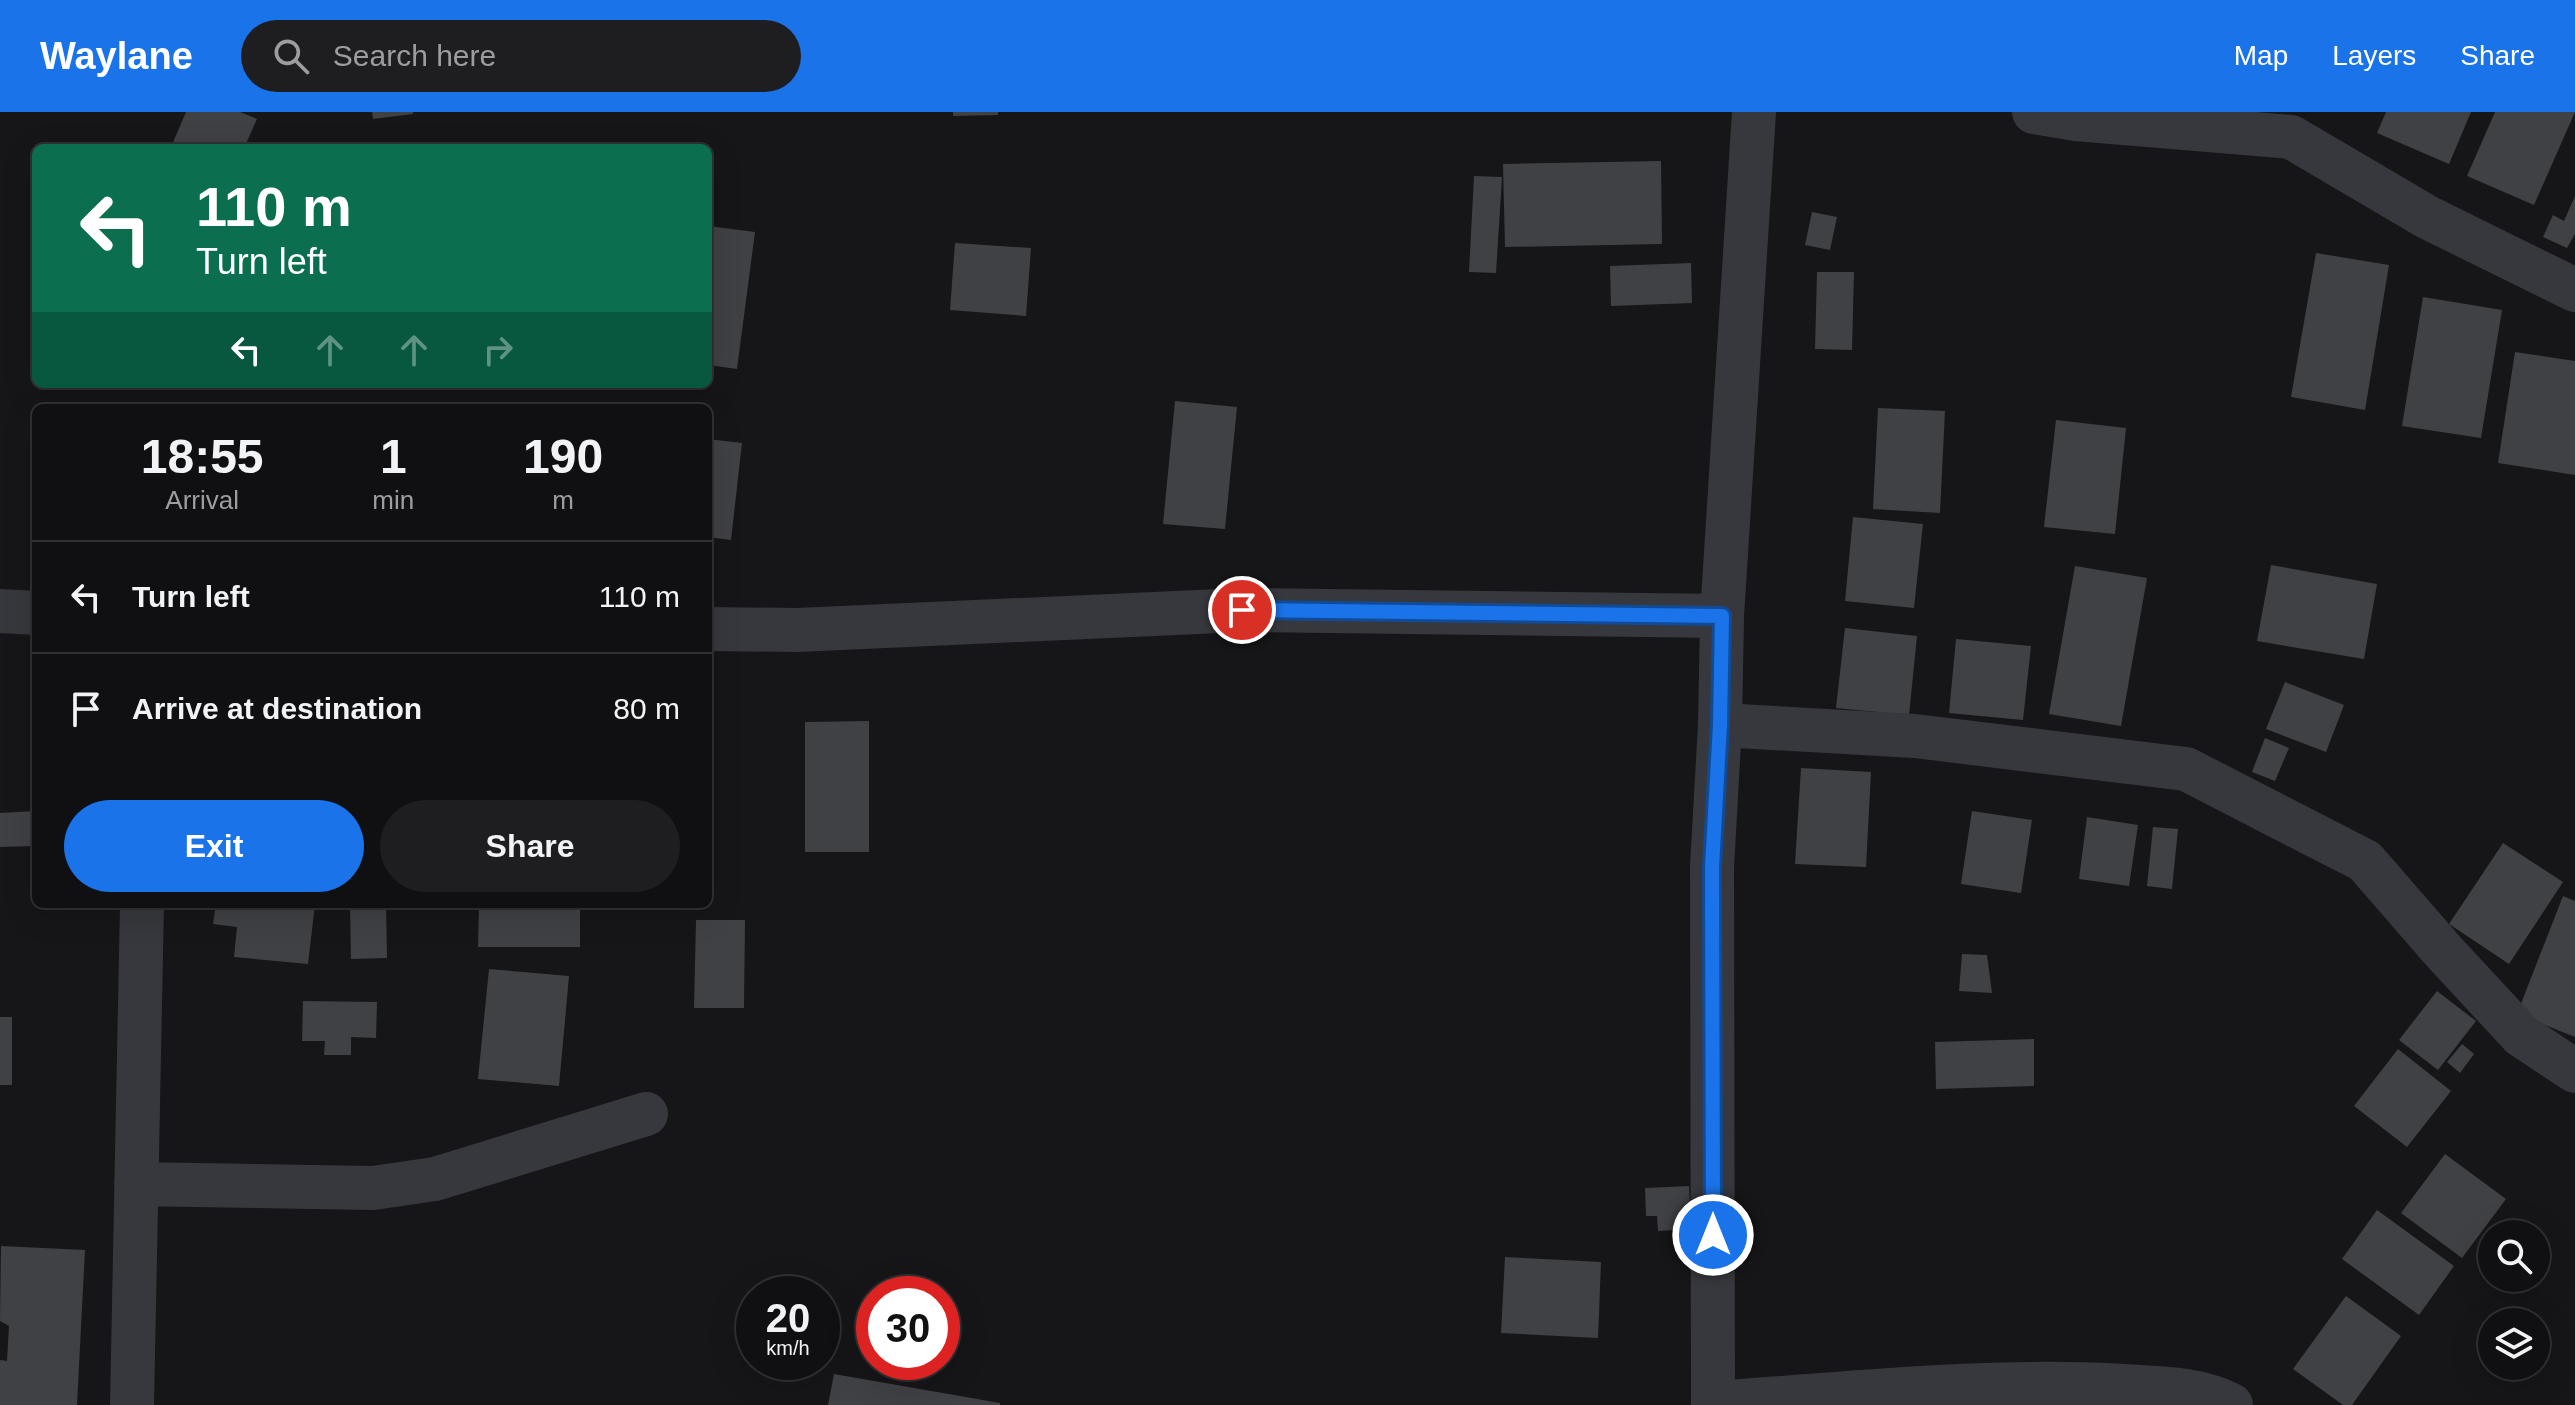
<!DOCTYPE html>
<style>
body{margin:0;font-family:Helvetica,sans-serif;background:#1e1e20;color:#f1f3f6;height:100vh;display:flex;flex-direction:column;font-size:30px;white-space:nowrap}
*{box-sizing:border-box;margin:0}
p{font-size:26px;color:#9c9d9f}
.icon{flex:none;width:44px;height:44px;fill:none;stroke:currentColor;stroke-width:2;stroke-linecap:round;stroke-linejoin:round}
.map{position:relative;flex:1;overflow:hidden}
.details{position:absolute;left:32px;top:292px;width:680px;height:504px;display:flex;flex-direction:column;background:#101012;border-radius:12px;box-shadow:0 8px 32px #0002,0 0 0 2px #303032}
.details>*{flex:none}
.banner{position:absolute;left:32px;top:32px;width:680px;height:244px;border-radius:12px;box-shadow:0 8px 32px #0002,0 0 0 2px #303032;background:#0b6e4f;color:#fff;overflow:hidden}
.buttons{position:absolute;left:2478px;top:1108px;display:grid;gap:16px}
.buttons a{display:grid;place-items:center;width:72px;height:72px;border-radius:50%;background:#101012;box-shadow:0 8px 32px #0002,0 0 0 2px #303032;font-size:40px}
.speed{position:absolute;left:736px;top:1164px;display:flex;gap:16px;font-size:40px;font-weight:700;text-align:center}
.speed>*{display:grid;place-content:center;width:104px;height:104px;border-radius:50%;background:#101012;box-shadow:0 8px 32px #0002,0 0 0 2px #303032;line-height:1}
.speed small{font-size:20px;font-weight:400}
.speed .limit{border:12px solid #d22;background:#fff;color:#111}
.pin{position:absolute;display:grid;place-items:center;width:68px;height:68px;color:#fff;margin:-34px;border:4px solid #fff;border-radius:50%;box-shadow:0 2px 8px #0007}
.me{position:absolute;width:88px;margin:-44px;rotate:0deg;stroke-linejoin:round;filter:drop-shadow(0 0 6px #0008)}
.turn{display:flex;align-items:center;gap:28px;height:168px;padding:0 32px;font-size:36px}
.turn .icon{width:104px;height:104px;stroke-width:2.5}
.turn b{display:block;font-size:56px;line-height:68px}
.lanes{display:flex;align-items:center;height:76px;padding:0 32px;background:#0003;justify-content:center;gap:40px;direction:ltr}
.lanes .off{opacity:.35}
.eta{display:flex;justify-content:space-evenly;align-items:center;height:136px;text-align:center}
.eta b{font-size:48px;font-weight:800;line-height:56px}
.action{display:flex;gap:16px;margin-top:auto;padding:16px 32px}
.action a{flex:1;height:92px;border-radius:48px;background:#1a73e8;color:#fff;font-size:32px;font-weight:800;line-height:92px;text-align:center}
.action a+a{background:#1e1e20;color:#f1f3f6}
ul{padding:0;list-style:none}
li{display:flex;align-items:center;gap:24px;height:112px;padding:0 32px;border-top:2px solid #303032}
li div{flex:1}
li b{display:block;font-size:30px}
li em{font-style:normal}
header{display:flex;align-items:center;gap:48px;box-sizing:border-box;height:112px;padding:0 40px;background:#1a73e8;color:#fff}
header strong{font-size:38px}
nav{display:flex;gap:44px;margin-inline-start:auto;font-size:28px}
.search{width:560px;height:72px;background:#1e1e20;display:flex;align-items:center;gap:20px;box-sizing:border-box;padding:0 28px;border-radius:44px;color:#9c9d9f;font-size:30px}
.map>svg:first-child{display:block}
.building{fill:#404145}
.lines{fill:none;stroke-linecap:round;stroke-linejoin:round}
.minor{stroke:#37383d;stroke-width:44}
.route-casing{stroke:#114b97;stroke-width:20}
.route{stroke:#1a73e8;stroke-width:14}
</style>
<header>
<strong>Waylane</strong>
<div class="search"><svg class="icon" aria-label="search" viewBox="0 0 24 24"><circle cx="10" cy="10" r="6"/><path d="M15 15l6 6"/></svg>Search here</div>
<nav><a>Map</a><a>Layers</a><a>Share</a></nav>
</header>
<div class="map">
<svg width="2575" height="1293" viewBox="0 0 2575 1293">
<rect width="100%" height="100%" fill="#161618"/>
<path class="building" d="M186 0H240L257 7 244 36H174L171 35Z
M372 0H413V2L373 7Z
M953 0H998V3L953 4Z
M2386 0H2471L2449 52 2377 21Z
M2495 0H2575L2534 93 2467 64Z
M1661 49 1662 132 1505 135 1503 52Z
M1474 64 1502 65 1496 161 1469 160Z
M2575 84V122L2567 136 2543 125 2553 103 2564 109Z
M1812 100 1837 105 1830 138 1805 133Z
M708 114 755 120 737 257 708 253Z
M955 131 1031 136 1026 204 950 198Z
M2316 141 2389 153 2365 298 2291 285Z
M1691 151 1692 191 1611 194 1610 154Z
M1817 160H1854L1852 238 1815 237Z
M2423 185 2502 198 2481 326 2402 314Z
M2515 240 2575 249V363L2498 351Z
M1175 289 1237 295 1225 417 1163 412Z
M1878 296 1945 299 1940 401 1873 397Z
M2056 308 2126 316 2115 422 2044 415Z
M708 327 742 331 731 428 708 425Z
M1853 405 1923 412 1914 496 1845 489Z
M2271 453 2377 472 2364 547 2257 529Z
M2075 454 2147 466 2121 614 2049 602Z
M1845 516 1917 524 1909 603 1836 596Z
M1956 527 2031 534 2023 608 1949 601Z
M2285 570 2344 593 2326 640 2266 617Z
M869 609V740H805V610Z
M2265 626 2289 636 2275 669 2252 660Z
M1801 656 1871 660 1866 755 1795 752Z
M36 699V734L0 735V701Z
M1972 699 2032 708 2021 781 1961 772Z
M2087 705 2138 713 2129 774 2079 767Z
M2153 715 2178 717 2172 777 2147 774Z
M2503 731 2563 770 2509 852 2449 812Z
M2563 784 2575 789V925L2517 902Z
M216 792H315L308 852 234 845 237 815 213 812Z
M350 792H386L387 846 351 847Z
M479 792H580V835H478Z
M696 808H745L744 896H694Z
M1962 842 1987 843 1992 881 1959 879Z
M489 857 569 864 559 974 478 967Z
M2437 879 2476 909 2438 958 2399 928Z
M303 889 377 890 376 926 351 925V943H324L325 929H302Z
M0 905H12V973H0Z
M2034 927V974L1936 977 1935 930Z
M2462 932 2474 942 2460 961 2447 950Z
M2398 937 2451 979 2407 1035 2354 994Z
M2445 1042 2506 1087 2462 1146 2401 1101Z
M1689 1074 1691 1117 1658 1119 1657 1104H1646L1645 1076Z
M2377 1098 2454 1154 2419 1203 2342 1147Z
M1 1134 85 1138 77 1293H0V1248L7 1249 9 1214 0 1209Z
M1505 1145 1601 1150 1598 1226 1501 1221Z
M2346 1184 2401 1224 2352 1293H2343L2293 1257Z
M834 1262 1000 1291V1293H828Z"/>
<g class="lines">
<path class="minor" d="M2034 0 2076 7 2291 25 2427 105 2575 178
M0 499 36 501
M708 517 797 518 1242 498 1722 504
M1720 613 1915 624 2186 657 2365 749 2444 840 2522 924 2575 959
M136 1072 373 1076 435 1067 646 1002
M1713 1291C1849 1282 1987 1266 2124 1274 2159 1276 2199 1276 2231 1293
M132 1293 142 792
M1713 1293 1712 755 1720 613 1722 504 1754 0"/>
</g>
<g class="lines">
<g class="route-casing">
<path id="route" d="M1242 498 1722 504 1720 613 1712 755 1713 1123"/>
</g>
<use href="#route" class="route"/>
</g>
</svg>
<div class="buttons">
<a><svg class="icon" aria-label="search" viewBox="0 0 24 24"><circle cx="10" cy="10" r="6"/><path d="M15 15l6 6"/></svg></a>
<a><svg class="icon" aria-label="layers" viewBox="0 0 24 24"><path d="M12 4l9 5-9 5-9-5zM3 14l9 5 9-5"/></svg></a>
</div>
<div class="speed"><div>20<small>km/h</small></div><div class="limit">30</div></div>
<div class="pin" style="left:1242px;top:498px;background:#d93025"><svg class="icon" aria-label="arrive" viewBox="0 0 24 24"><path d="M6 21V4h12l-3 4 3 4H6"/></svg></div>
<svg class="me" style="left:1713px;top:1123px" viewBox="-20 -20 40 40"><circle r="17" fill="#1a73e8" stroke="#fff" stroke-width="3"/><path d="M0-11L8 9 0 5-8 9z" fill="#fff"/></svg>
<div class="banner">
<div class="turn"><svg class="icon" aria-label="left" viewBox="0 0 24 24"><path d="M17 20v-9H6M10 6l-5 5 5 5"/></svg><div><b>110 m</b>Turn left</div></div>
<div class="lanes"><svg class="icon" aria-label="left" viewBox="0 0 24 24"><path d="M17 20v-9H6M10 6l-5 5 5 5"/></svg><svg class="icon off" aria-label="ahead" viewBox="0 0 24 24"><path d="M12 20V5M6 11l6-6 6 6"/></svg><svg class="icon off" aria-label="ahead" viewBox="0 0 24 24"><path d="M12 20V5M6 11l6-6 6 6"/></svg><svg class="icon off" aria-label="right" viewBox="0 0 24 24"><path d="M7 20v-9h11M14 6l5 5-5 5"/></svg></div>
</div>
<section class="details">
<div class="eta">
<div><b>18:55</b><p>Arrival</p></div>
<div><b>1</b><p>min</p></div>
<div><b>190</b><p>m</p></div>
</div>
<ul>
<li><svg class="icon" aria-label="left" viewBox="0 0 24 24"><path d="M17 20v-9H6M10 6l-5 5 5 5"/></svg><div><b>Turn left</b></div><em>110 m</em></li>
<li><svg class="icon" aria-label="arrive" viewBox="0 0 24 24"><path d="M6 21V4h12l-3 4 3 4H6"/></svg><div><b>Arrive at destination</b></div><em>80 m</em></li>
</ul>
<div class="action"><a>Exit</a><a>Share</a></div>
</section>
</div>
